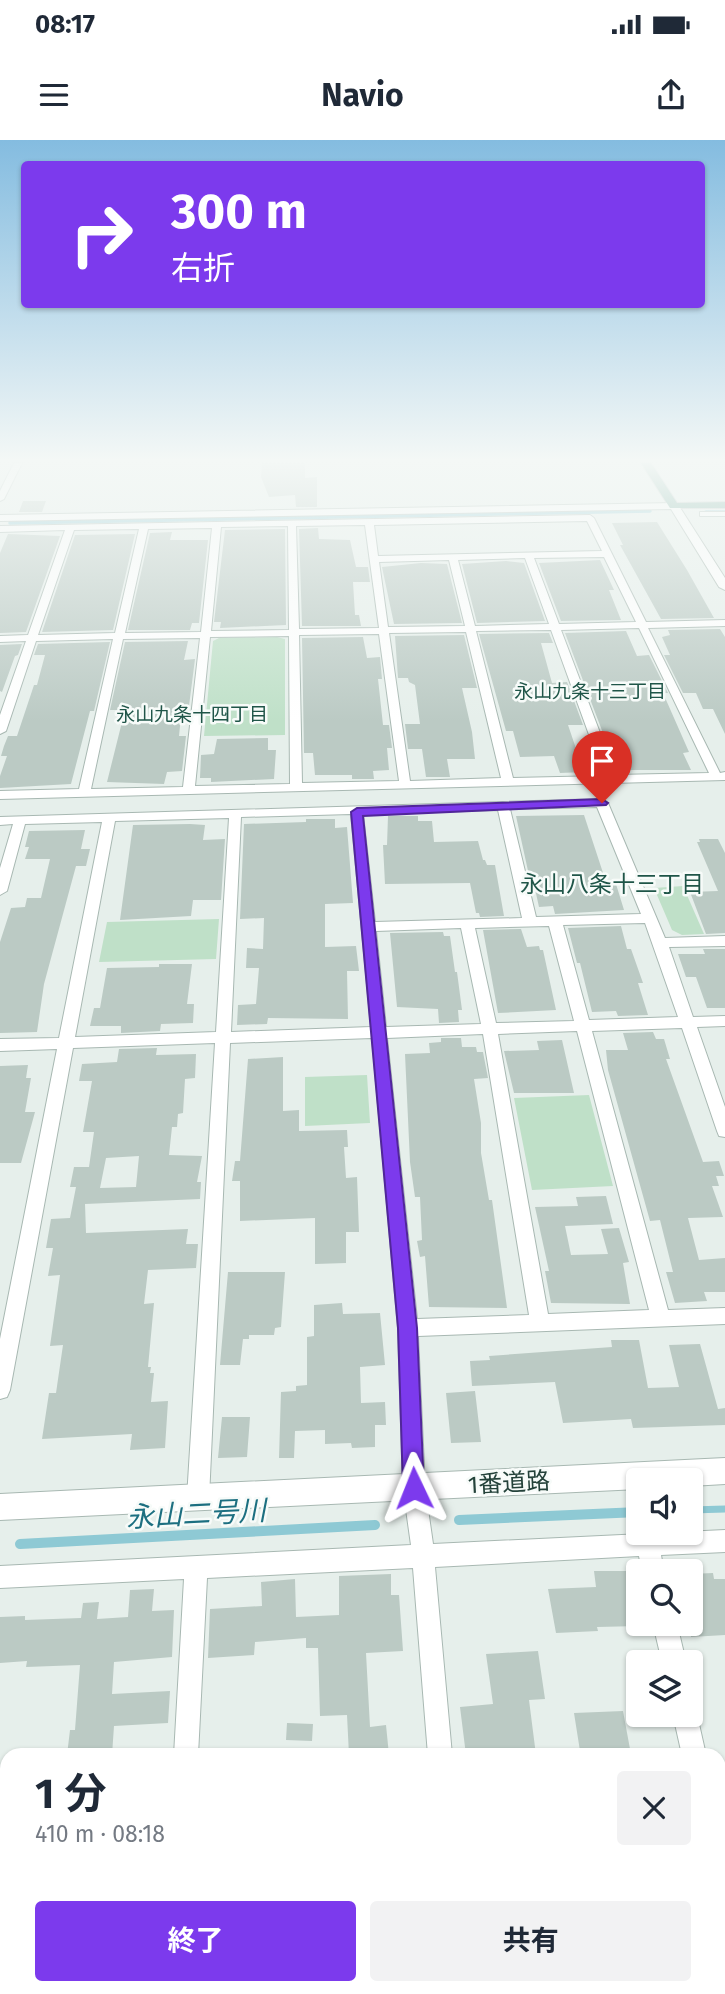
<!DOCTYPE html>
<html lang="ja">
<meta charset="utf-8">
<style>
body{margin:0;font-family:"Fira Sans","Noto Sans JP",sans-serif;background:#f2f2f3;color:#1f2937;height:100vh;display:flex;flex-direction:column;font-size:26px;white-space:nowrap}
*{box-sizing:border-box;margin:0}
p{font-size:23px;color:#747a83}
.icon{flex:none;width:38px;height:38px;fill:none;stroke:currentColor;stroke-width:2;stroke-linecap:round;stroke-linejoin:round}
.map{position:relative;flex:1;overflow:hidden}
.side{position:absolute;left:0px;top:1608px;width:726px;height:247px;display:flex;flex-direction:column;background:#fff;border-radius:21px 21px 0 0;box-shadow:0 2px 5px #0004}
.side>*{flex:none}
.banner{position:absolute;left:21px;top:21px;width:684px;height:147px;border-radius:7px;box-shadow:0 2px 5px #0004;background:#7c3aed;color:#fff;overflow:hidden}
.controls{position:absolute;left:626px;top:1328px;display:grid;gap:14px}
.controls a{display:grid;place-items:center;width:77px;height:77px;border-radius:7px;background:#fff;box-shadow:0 2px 5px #0004;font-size:35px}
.pin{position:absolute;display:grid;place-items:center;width:60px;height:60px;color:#fff;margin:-72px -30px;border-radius:50% 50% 50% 0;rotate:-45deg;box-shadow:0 0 7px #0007}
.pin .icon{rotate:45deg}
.me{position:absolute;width:77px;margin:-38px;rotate:358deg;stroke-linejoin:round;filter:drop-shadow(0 0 5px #0008)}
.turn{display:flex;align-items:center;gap:24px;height:147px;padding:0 35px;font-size:32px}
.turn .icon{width:91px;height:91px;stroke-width:2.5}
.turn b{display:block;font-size:49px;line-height:60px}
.round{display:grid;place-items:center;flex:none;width:74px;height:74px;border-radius:7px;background:#f2f2f3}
.head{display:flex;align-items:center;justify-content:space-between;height:119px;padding:0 35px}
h1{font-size:42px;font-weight:700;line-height:52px}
.primary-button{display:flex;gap:14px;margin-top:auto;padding:14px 35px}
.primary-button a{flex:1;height:80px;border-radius:7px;background:#7c3aed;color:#fff;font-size:28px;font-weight:700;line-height:80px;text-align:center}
.primary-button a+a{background:#f2f2f3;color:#1f2937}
.status{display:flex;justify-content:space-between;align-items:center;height:49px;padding:0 35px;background:#fff;direction:ltr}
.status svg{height:19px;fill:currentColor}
header{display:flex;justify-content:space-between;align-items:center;height:91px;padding:0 35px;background:#fff;font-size:32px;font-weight:700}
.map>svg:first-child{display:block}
.green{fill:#bfe0c8}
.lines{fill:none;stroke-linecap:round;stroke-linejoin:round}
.stream-far2{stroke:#8ec9d4;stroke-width:3.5}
.stream-far1{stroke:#8ec9d4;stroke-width:7}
.stream{stroke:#8ec9d4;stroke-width:10}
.building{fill:#bbcac4;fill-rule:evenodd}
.minor-casing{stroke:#a8b8b2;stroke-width:2}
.tertiary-casing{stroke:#a8b8b2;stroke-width:2}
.primary-casing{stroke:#c2cac8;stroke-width:2}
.minor{fill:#fff;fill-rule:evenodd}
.tertiary{fill:#fff;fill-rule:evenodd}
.primary{fill:#6aa596;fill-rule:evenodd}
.route{fill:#7c3aed;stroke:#51269a;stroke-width:2}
.labels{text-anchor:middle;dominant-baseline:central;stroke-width:5;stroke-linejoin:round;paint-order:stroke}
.far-neighbourhood-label{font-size:19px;fill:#1f5548;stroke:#f7fbf9}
.neighbourhood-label{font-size:23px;fill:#1f5548;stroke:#f7fbf9}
.near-street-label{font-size:24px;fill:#24423a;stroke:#f7fbf9}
.near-water-label{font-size:28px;font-style:italic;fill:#1c6f80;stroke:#f7fbf9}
</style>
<div class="status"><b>08:17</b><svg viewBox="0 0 49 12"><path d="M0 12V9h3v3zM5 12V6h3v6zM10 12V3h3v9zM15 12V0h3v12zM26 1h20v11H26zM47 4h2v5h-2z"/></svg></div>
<header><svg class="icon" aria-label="menu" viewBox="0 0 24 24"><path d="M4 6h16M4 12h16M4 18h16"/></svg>Navio<svg class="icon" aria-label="share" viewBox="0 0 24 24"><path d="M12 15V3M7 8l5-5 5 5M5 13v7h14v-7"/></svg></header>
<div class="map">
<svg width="725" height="1854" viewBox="0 0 725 1854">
<rect width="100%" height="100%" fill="#e6efeb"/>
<path class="green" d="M277 497 285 499V595L204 596 213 501 219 498Z
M683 746 704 794 682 795 672 790 654 748Z
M219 779 216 819 99 822 107 782Z
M367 935 370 983 305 986V937Z
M589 955 613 1046 532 1050 514 958Z"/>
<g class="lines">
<path class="stream-far2" d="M706 372H725
M10 383 650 371"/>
<path class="stream-far1" d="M691 1370 725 1369"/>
<path class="stream" d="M459 1380 639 1372
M20 1404 375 1385"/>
</g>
<path class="building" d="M262 323H305V338L317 337V367H296L295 355 269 357 261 337Z
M23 361H46L42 372H19Z
M657 382 687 430 714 478 661 479 620 405H623L612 383Z
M318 388 319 399 350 400 356 427H368L370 442H353L355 475H359L361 486H302L299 389Z
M285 389 286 485 220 488 221 482H214L225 390Z
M172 392 170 400H208L199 483H192L190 490H128L150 393Z
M8 394 60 396 26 492 0 493V413Z
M135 394 113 490 42 492 75 395Z
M600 420 614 450H609L621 480 561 481 539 423Z
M506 421 524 423 545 481 477 483 462 424Z
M421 423 447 424 462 483 394 484 382 427Z
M720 489 725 497V594L713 569H703L696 553H683L664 515H670L662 497 670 495 668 490Z
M626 491 637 516 649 515 668 553H663L689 612 683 613 691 630H617L565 493Z
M549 493 553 503H541L552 543 567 542 583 585H568L584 632 560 633 554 616 520 617 513 591H506L479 494Z
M464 495 477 548H462L472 592 475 619H447L450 637H426L422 609H408L405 584H420L415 545 409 542 408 538H398L395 496Z
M363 497 367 518 380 517 382 539H378L383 585H389L392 608H387L389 630 373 631 374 639H352V635H315L313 613H304L302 498Z
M188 501 184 520 195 519 189 566H182L179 596H186L182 631 167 632 164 644 107 642 125 570H110L125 502Z
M110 502 94 571H90L71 644 0 648V636L7 616H1L4 606 8 596H17L34 545H37L45 515H34L38 504Z
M22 504 18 515 15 516 2 552 0 551V505Z
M268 598V610H276L274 639 211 642V638H200L201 615 214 614 217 599Z
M584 675 607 745 616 744 624 770 555 774 553 766 539 767 533 740H530L516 676Z
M388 676H418V681H432L434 702 478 701 483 720H485L487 725H495L504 776 480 777 479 773H476L470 743 385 744 383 705H387Z
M306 679H335V688L347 687 353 763 325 764V807L356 806 359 831H347L348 879 268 878 267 884 237 885 238 865 256 864 259 828H246L247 808 263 809 264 778 240 779 244 684 306 682Z
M190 684 205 685 203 700 225 699 221 760H193L191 776 120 780 133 685Z
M85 690 81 709H90L86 726H76L44 844 37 892 0 893V802L11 768 25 767 27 758H41L50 719H25L29 707H25L29 691Z
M699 699H718L725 713V793L706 794 690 752 718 751 697 702H700Z
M621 786 627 809H631L643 843H638L648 875 618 876 616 871 592 872 580 823H577L568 788Z
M521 789 527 807 539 806 540 810H543L556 870 498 873 483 790Z
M443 792 444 796H450L455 832H457L462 870H458L459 882 439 883 438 869 397 867 390 793Z
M703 809H725V868H707L696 837H686L678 814H705Z
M159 824H192L187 864H194L193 883 161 884 160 891 121 893V886H90L94 868H100L107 828 159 827Z
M653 892 656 899H664L670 919H666L703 1022 719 1021 724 1036H716L719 1046H712L723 1077 688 1078 699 1120 725 1118V1152H704L707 1161 675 1163 666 1132H673L660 1080 650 1081 608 930 606 910H628L623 893Z
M441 898H461L462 907H476L477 912H483L488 938 474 939 481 983V1013L489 1060H492L507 1168 429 1167 425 1116 420 1117 417 1101 422 1100 420 1057H415L410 1022 405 914 430 913 429 903 441 902Z
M562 900 574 953H514L504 911 539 910 537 901Z
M157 908 156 915 196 914 195 938 185 939 183 973 178 974 177 987H172L169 1015 202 1016 197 1042H201L200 1059 85 1064 86 1093 188 1089 186 1104H198L196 1128 148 1130 144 1164 154 1163 148 1227H151L150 1233H154L151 1262 168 1261 165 1308 130 1310 132 1294 42 1299 49 1253H56L63 1205 50 1206 60 1135 48 1136 53 1108H46L51 1079 70 1078 76 1047H70L74 1027H89L94 992H83L92 941H79L82 924 117 922 119 909ZM139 1016 136 1047 100 1048 106 1018Z
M283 917V971L299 970V991L347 990 348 1007H344L346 1038 357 1037 359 1092H346V1123L315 1124V1078L240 1081V1041H232L235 1021H240L248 919Z
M28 925 26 938H31L25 972H35L21 1023H0V926Z
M606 1056 613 1084 565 1086 571 1115 608 1114 601 1089 619 1088 629 1122 623 1123 630 1164 551 1163 545 1131H549L535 1067 578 1066 576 1057Z
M228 1132H285L281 1187 275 1188 274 1195H249V1199H243L240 1225H220Z
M342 1163 343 1174 380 1173 385 1225 360 1227 361 1263 385 1262 386 1285H375V1307L352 1308 351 1303 325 1304V1290L295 1291 294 1318H279L281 1252 296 1251V1246L307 1245V1197L314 1196V1165Z
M611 1200H639L648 1248 679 1247 669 1205 700 1204 718 1269 725 1268V1285L633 1288 631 1279 563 1283 555 1242 472 1246 470 1221 490 1220 489 1216 612 1207Z
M475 1251 481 1302 451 1303 446 1253Z
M222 1277H250L247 1317 218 1318Z
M594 1431H628L633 1457 639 1463V1486L597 1487 598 1491 556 1493 548 1449 596 1447Z
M713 1433 714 1439H725V1495L691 1497V1434Z
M391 1434V1455H399L403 1511 366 1513 370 1587 386 1585 389 1615H349L347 1575 320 1576 318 1508H306V1498L255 1502 254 1515 208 1518 210 1469 262 1466 261 1442 295 1439 296 1477 339 1475V1436Z
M154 1449 152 1471 174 1470 172 1517 114 1522 112 1554 170 1551 168 1583 114 1586 112 1615H67L70 1590H75L80 1525 26 1527 27 1521 0 1523V1477L25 1476V1480L81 1478 83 1463 99 1462 97 1479 128 1477 130 1450Z
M538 1511 545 1559 529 1560 536 1615H466L460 1567 493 1564 486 1514Z
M623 1571 630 1609 580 1611 574 1573Z
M287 1583 313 1584 312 1601 286 1600Z"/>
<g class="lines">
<g class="minor-casing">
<path id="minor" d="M14 323H22L4 359 0 361V351Z
M700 372H725V376H700Z
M590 375 594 378 646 482 725 480V486L648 488 720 633 725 632V640L0 659V651L79 649 113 499 36 501 6 591 0 594V575L26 501 0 502V496L28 495 65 390 0 392V386ZM587 381 602 411 378 416 374 385ZM365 385 379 488 299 489 296 386ZM288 386 289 490 211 491 221 387ZM212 388 201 492 125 493 148 389ZM139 389 115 493 38 495 74 390ZM604 417 636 482 559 484 534 418ZM525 418 549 484 475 486 458 420ZM449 420 465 486 388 487 379 422ZM639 488 709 633 616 635 561 490ZM551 490 604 636 513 638 476 491ZM466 492 501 638 410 641 389 493ZM379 494 399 641 302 643 299 495ZM289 496 290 644 195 646 210 497ZM200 498 183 647 91 649 123 499Z
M602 659 608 663 665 798 725 796V806L669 807 693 877 725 876V886L697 887 725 967V997L719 996 717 991 682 888 592 891 668 1170 725 1168V1184L418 1196 425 1348 433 1404 725 1390V1412L661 1415 664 1432H642L639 1416 435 1427 452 1615H428L413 1428 207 1438 198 1615H174L184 1439 0 1448V1426L411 1405 403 1348 398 1188 372 898 230 903 209 1358 206 1366 198 1369 190 1366 187 1358 215 903 73 908 10 1250 7 1257 0 1259V1199L57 909 0 911V899L59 898 102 682 25 684 7 751 0 755V728L13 684 0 685V677ZM597 667 641 774 536 777 510 669ZM498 670 522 778 375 782 363 674ZM351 674 371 887 231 892 241 677ZM229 678 216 892 75 897 115 681ZM645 783 678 877 589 880 563 785ZM549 786 574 881 496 883 475 788ZM461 788 481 884 386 887 376 791ZM577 891 649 1170 548 1174 498 894ZM483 894 529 1175 417 1179 387 898Z
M653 1484H677L686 1522H662Z
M691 1565 697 1575 706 1615H682L673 1575H691Z
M719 1717 725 1719V1769L719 1767Z
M0 1785H7V1813H0Z
M719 1806H725V1834H719Z
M160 1848H188L187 1854H159Z
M446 1848H474L475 1854H447Z"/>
</g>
<g class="tertiary-casing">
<path id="tertiary" d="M674 363 679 366 725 438V450L719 447 671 369 0 381V375Z
M725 1318V1344L691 1346V1340H639V1349L0 1380V1354Z"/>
</g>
<g class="primary-casing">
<path id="primary" d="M641 323H651L677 363 725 362V368H670Z"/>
</g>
<use href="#minor" class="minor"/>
<use href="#tertiary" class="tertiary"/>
<use href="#primary" class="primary"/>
</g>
<linearGradient id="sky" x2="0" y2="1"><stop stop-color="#84bce0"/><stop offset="0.55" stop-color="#f4f8f6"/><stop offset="1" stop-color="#f4f8f6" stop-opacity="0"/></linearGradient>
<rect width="725" height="582" fill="url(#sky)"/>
<path class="route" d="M602 659 608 663 606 665 363 676 417 1188 424 1348 421 1356 414 1359 406 1356 403 1348 398 1188 351 672 357 668Z"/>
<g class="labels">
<g class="far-neighbourhood-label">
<text x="590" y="551">永山九条十三丁目</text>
<text x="192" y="574">永山九条十四丁目</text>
</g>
<g class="neighbourhood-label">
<text x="612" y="744">永山八条十三丁目</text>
</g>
<g class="near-street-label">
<text transform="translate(509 1343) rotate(-3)">1番道路</text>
</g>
<g class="near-water-label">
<text transform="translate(196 1374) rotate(-3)">永山二号川</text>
</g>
</g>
</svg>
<div class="controls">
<a><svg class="icon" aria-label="sound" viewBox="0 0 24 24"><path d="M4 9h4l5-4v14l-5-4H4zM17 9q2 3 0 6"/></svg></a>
<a><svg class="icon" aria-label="search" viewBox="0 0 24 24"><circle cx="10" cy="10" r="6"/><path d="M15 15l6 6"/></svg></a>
<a><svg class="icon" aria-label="layers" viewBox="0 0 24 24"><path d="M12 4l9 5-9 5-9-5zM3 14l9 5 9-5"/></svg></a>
</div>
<div class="pin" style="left:602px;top:663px;background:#d93025"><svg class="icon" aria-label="arrive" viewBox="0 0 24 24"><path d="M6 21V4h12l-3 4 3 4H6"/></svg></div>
<svg class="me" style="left:414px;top:1348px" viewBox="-20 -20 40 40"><path d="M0-17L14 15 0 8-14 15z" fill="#7c3aed" stroke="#fff" stroke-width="4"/></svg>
<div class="banner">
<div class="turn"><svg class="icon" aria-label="right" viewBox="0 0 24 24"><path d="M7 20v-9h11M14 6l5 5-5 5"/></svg><div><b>300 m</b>右折</div></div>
</div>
<section class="side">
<div class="head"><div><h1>1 分</h1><p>410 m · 08:18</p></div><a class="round"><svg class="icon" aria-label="close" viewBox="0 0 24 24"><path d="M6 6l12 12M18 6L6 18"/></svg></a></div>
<div class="primary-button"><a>終了</a><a>共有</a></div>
</section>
</div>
